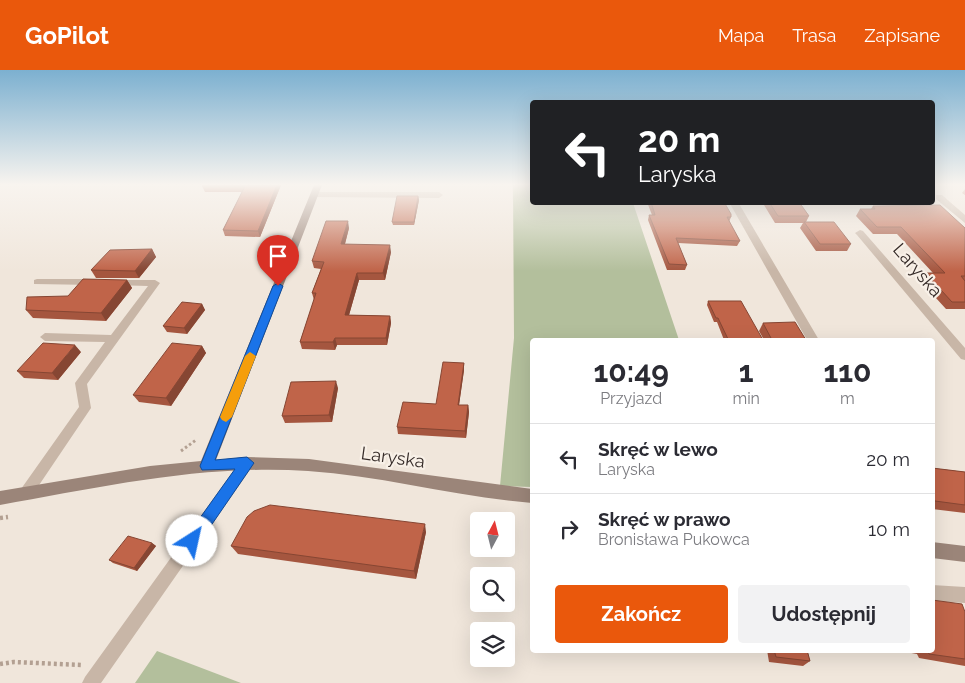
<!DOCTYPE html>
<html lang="pl">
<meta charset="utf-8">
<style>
body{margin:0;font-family:Raleway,sans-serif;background:#f2f2f3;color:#2b2b33;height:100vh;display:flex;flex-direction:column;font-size:19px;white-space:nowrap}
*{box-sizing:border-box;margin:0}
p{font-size:16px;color:#7c7c81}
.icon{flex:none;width:28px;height:28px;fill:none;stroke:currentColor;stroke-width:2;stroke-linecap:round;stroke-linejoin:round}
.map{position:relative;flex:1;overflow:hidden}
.panel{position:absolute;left:530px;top:268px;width:405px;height:315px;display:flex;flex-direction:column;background:#fff;border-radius:5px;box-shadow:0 5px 20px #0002}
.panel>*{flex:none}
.guide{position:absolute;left:530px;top:30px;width:405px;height:105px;border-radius:5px;box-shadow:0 5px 20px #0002;background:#202124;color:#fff;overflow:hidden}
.needle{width:32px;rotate:7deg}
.buttons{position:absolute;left:470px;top:442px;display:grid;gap:10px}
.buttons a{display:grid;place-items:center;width:45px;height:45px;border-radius:5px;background:#fff;box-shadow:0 5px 20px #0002;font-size:25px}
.pin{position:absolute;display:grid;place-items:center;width:42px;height:42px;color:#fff;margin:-51px -21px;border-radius:50% 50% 50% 0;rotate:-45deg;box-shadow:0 0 5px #0007}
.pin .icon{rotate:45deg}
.me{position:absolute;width:55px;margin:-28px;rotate:35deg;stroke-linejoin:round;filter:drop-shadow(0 0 4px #0008)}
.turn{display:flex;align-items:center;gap:18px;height:105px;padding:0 25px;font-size:22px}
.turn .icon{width:65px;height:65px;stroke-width:2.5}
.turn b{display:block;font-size:35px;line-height:42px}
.eta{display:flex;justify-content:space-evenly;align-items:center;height:85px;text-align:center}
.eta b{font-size:30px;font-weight:700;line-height:35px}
.action{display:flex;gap:10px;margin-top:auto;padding:10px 25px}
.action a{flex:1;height:58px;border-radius:5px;background:#ea580c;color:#fff;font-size:20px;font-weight:700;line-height:58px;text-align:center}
.action a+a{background:#f2f2f3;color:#2b2b33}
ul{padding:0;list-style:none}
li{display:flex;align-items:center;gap:15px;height:70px;padding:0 25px;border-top:1px solid #e1e1e2}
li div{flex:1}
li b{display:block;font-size:19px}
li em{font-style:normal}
header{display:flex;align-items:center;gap:30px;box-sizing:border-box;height:70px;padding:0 25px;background:#ea580c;color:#fff}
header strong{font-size:24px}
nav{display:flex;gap:28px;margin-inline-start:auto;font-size:18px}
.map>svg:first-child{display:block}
.green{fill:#b3bf9c}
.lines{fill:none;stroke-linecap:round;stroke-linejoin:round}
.path-far1{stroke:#b3a092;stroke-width:3;stroke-dasharray:2.5 2.5;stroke-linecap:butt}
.path{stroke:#b3a092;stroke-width:4.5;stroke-dasharray:3 3;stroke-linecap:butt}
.lane{fill:#c8b6a7;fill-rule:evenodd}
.street{fill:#c8b6a7;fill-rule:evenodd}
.secondary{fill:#9b8579;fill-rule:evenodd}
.wall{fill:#a5563f}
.shaded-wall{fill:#864633}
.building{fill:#c06449;stroke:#864633}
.route{fill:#1a73e8;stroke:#114b97}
.slow{fill:#f59e0b}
.labels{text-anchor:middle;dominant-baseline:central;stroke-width:4.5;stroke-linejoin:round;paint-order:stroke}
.street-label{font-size:18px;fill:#352b28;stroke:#f8f0e7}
</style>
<header>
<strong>GoPilot</strong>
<nav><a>Mapa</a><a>Trasa</a><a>Zapisane</a></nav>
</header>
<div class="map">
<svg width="965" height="613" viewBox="0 0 965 613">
<rect width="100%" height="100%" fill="#f0e6db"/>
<path class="green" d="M513 115H532V132L633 133 679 270H532V417L500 416 514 268Z
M157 581 241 613H135Z"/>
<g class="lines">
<path class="path-far1" d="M181 381 196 370"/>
<path class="path" d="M0 448 8 447
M0 594 14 592 82 595"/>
<path class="lane" d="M37 209H94L99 212 94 215 34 214V210Z
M115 210H155L160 213 87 314 91 338 89 341 31 427 26 429 21 427 19 423 21 419 79 337 75 313 105 272 45 271 40 267 45 263 111 265 148 216 112 215V211Z
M247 388 252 389 253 393 252 397 101 613H82L85 607 242 389Z
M932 515 965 517V533L932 531Z"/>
<path class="street" d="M314 122H439L443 125 439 128 311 127 310 125Z
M936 125H942L965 145V153L936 129Z
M729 132H738L819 270H807Z
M860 160 863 161 965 278V290L961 289 857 165 855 163Z"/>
<path class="secondary" d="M314 115H322L216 390 247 387 309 389 532 419V433C457 427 383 406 308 401 204 394 102 417 0 435V421L150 396 201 391Z
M932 472 965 476V492L932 488Z"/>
</g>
<path class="wall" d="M203 115H281L260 167 225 166 223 160 242 122H205L202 116Z
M965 119V125L962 123Z
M418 126 419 130 414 155H393L392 152Z
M647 132H724L731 147 729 152 740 171 737 176 678 173 687 195 685 200H667L648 150 649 145H652Z
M765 132H799L809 146 806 152 851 174 847 181H816L800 158 803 153H775L764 135Z
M873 136 965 158V239H946L925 216 926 215 922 210 927 203H933L897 164H873L856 146 860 139H871Z
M349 158 345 174 391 182 385 210H359L349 245 390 246 391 253 387 275H337L335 280 302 279 300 272 314 230 312 223 321 199 314 198 312 191Z
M152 179 156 187 139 208H96L91 200Z
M127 210 132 218 106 251 33 248 26 240Z
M708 231 762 270H724L717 252H714L707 235Z
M202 234 205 240 187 264 167 262 163 256Z
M763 253 806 270H764L759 261Z
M202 276 206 283 171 336 139 332 133 325Z
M81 282 58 310 24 308 17 301Z
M464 293V300L459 335H468L469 342 466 368 398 364 397 357 436 334Z
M338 318 332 352 285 353 282 346Z
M932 398 965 402V443L932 439Z
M426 462 416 509 238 484 231 476Z
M152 473 156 476 137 501 113 493 109 490Z
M965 542V596L919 588 917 584 906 582 905 580H932Z
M767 580H807L810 591 803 596 769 592Z"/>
<path class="shaded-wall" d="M277 115H281L260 167 258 161Z
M418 126 419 130 414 155V152Z
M348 151 349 158 343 181 341 174Z
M390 175 391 182 385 210 383 203Z
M152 179 156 187 139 208 135 201Z
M357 203 359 210 347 252 345 245Z
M127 210 132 218 106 251 101 243Z
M202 234 205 240 187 264 184 258Z
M390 246 391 253 387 275 386 268Z
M335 268 337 275 335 280 333 272Z
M75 275 81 282 58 310 52 303Z
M202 276 206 283 171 336 166 328Z
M464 293V300L458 342V335Z
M336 311 338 318 332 352 329 345Z
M468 335 469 342 466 368 465 361Z
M425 454 426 462 416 509 414 501Z
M152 473 156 476 137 501 134 498Z"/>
<path class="building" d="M203 115H277L258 161 223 160 245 116H202Z
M397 126H418L414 152H392Z
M651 132H724L731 144V147H727L740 171 676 168 687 195 669 194 649 145H655Z
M769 132H799L809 146H778Z
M940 135 965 158V206H961L965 211V232H952L931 209H933L927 203H945L901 157H877L860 139H875L873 136Z
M326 151H348L341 174 390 175 383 203H357L345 245 390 246 386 268H335L333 272H300L316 223H312L324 192 312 191Z
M804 152H834L851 174H820Z
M152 179 135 201 91 200 110 180Z
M83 209 127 210 101 243 26 240 27 227 68 226Z
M708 231H741L763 270 728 269 718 248H716Z
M182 232 202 234 184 258 163 256Z
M795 252 806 270H772L763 253Z
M43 273 75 275 52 303 17 301Z
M172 273 202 276 166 328 133 325Z
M443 292 464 293 458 335H468L465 361 397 357 403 332 436 334Z
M336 311 329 345 282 346 291 312Z
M932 398 965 402V435L935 431 932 426Z
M270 435 425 454 414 501 231 476 247 447 254 441Z
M128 466 152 473 134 498 109 490Z
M932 530 962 534 965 542V589L929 584 927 580H932Z
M774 580H807L810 591 776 587Z"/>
<linearGradient id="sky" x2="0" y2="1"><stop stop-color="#7cb0d0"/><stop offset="0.57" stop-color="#f8f4ef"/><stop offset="1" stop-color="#f8f4ef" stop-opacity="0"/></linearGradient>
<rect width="965" height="201" fill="url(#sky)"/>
<path class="route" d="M278 213 283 216 215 390 247 387 254 393 197 476 192 478 187 476 185 471 187 466 235 399 202 400 200 396 273 216Z"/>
<path class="slow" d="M250 282 256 286 232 347 226 352 222 350 220 347 245 286Z"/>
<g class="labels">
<g class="street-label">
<text transform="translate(918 200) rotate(49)">Laryska</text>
<text transform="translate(393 387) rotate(8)">Laryska</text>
</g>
</g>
</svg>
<div class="buttons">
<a><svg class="needle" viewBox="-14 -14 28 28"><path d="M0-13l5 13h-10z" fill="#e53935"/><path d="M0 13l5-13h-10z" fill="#7c7c81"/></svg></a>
<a><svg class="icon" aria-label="search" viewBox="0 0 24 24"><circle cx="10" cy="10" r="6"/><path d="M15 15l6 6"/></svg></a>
<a><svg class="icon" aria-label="layers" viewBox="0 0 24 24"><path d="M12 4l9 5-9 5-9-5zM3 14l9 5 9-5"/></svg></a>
</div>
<div class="pin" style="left:278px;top:216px;background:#d93025"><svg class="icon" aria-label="arrive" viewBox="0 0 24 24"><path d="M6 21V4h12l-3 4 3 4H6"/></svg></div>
<svg class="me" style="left:192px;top:471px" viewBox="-20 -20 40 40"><circle r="19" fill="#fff"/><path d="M0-13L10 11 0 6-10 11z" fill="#1a73e8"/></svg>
<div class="guide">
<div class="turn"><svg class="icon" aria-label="left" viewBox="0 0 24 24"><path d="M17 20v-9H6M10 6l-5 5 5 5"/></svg><div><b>20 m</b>Laryska</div></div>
</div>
<section class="panel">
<div class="eta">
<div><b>10:49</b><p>Przyjazd</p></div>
<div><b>1</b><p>min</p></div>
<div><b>110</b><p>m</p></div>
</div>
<ul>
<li><svg class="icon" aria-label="left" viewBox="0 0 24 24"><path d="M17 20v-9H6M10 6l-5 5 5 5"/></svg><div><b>Skręć w lewo</b><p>Laryska</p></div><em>20 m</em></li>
<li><svg class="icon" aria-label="right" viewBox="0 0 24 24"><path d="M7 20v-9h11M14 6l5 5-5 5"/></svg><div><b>Skręć w prawo</b><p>Bronisława Pukowca</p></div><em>10 m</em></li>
</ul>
<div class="action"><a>Zakończ</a><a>Udostępnij</a></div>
</section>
</div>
